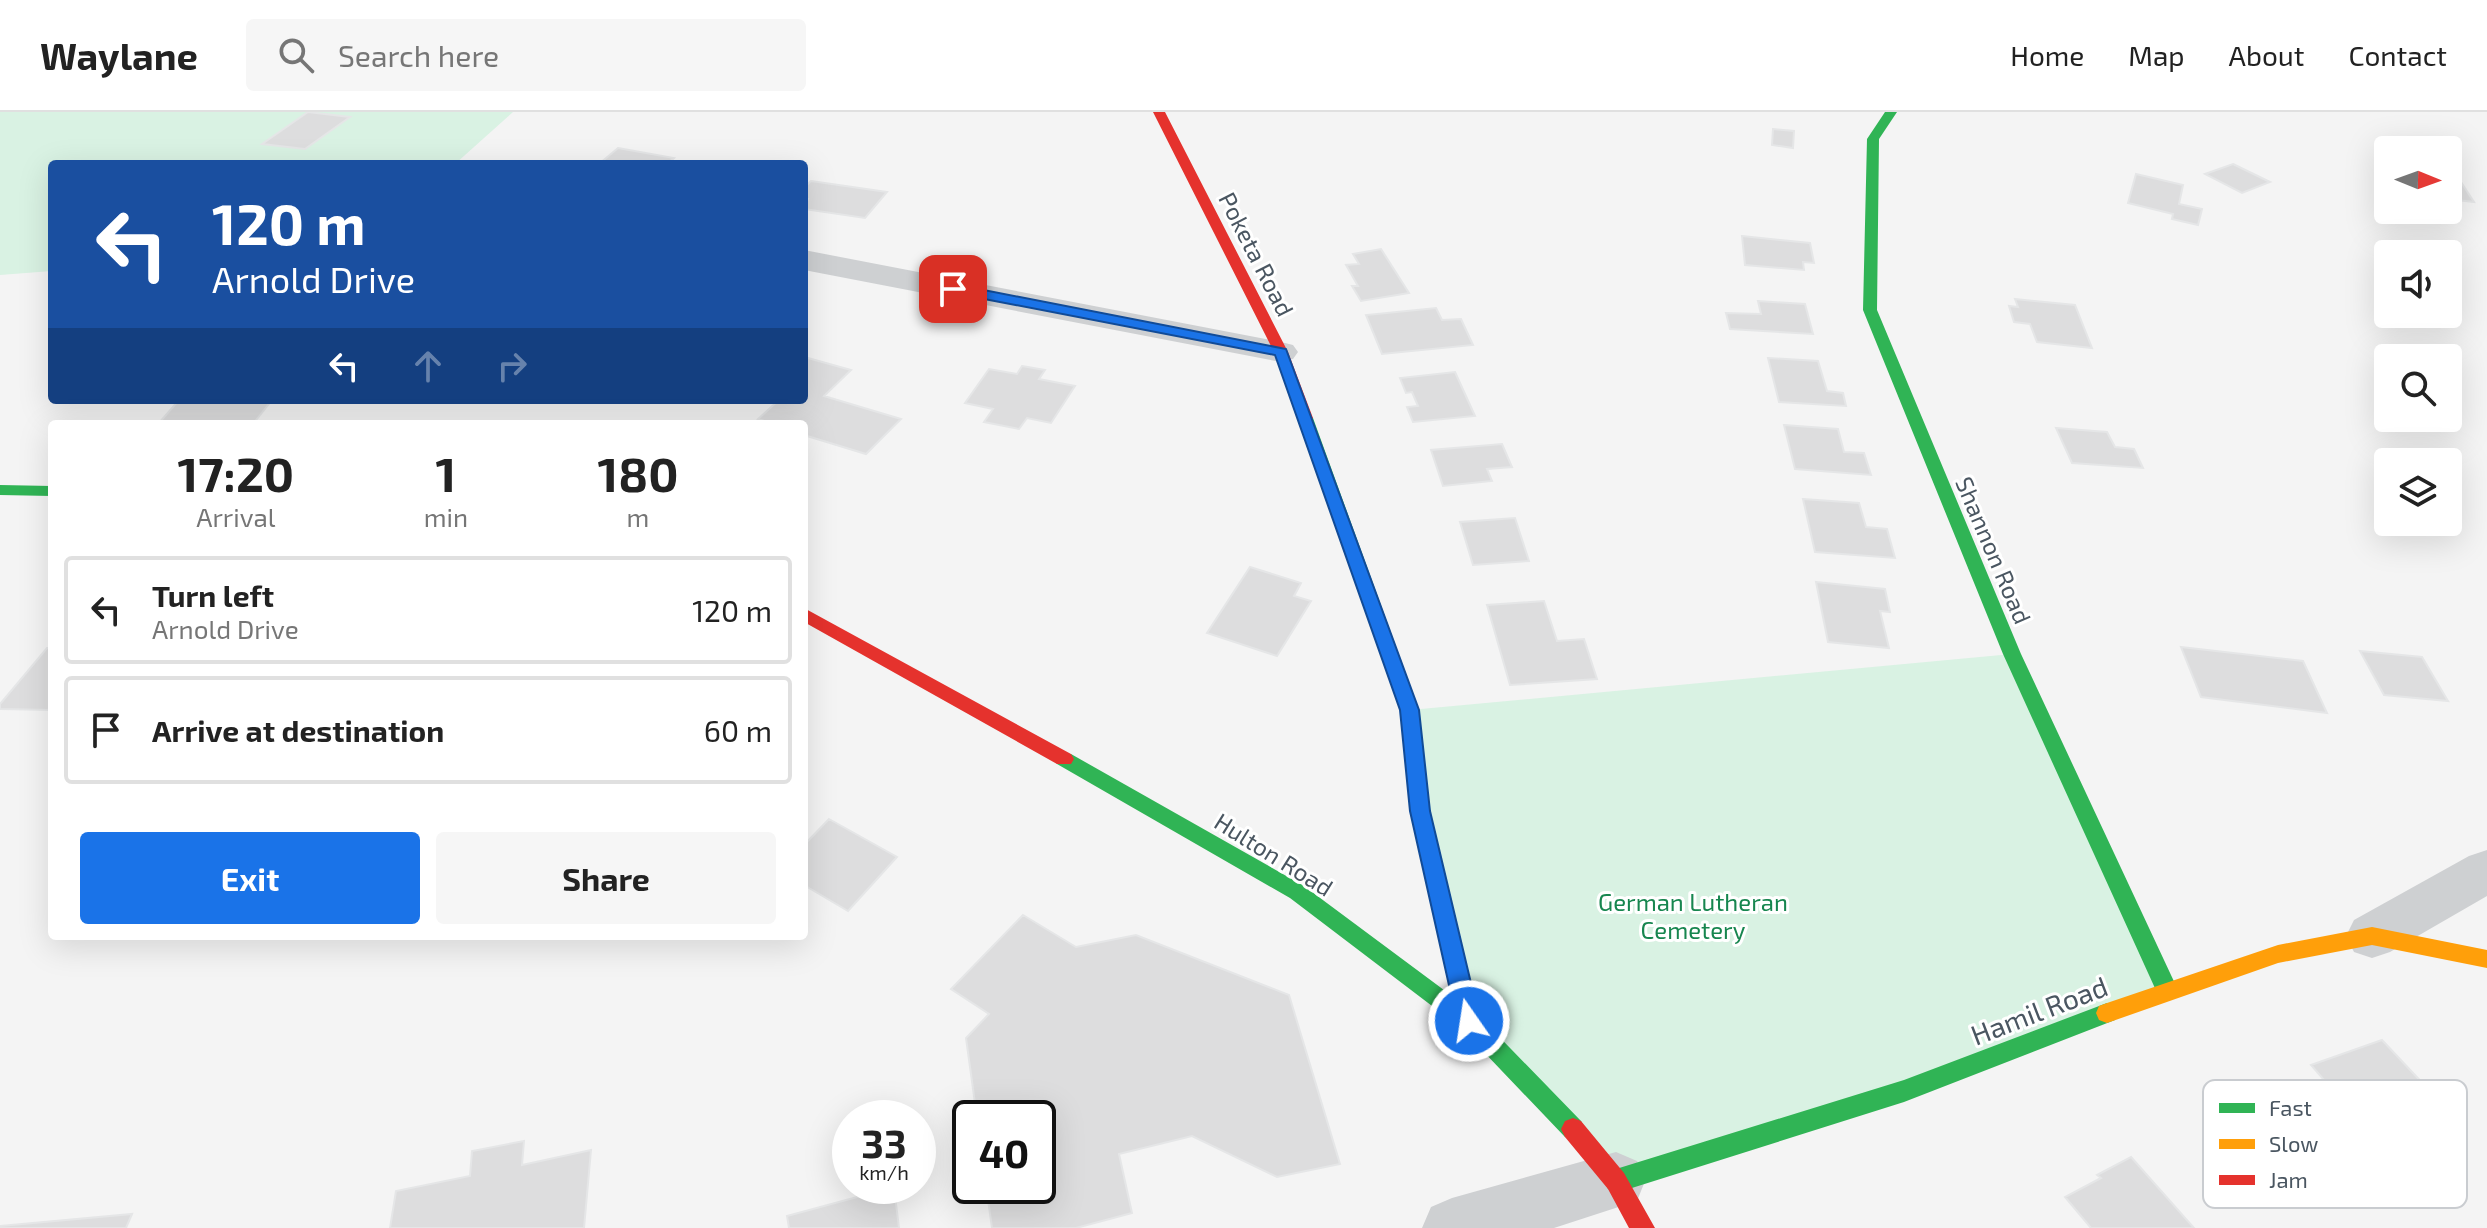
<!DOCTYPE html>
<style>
body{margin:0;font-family:"Exo 2",sans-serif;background:#f6f6f6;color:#222;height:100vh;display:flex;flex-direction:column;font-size:30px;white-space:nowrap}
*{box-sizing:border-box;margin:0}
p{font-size:26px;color:#767676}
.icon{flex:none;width:44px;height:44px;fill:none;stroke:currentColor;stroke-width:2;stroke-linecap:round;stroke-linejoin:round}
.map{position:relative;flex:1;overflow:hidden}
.sheet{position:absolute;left:48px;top:308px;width:760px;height:520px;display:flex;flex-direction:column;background:#fff;border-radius:8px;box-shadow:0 8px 32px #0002}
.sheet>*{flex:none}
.hud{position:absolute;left:48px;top:48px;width:760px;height:244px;border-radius:8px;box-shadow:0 8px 32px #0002;background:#1a4fa0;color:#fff;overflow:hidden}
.needle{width:52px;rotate:91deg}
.controls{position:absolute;left:2374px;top:24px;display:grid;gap:16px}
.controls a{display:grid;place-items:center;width:88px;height:88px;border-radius:8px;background:#fff;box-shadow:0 8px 32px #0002;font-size:40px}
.speed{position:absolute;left:832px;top:988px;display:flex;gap:16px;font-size:40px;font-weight:700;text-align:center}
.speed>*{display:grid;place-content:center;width:104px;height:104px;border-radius:50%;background:#fff;box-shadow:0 8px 32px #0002;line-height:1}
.speed small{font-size:20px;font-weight:400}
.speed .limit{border:4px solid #111;border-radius:12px;background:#fff;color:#111}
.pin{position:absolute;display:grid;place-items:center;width:68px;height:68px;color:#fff;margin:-34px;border-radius:16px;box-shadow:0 4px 12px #0006}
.me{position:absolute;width:88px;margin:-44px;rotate:347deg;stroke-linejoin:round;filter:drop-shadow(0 0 6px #0008)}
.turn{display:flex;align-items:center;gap:28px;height:168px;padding:0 32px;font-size:36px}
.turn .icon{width:104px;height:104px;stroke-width:2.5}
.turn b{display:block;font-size:56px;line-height:68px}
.lanes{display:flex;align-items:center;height:76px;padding:0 32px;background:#0003;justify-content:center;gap:40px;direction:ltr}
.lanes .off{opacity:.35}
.eta{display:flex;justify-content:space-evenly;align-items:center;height:136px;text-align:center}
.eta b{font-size:48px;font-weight:700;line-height:56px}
.cta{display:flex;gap:16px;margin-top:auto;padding:16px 32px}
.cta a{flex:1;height:92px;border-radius:8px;background:#1a73e8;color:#fff;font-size:32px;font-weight:700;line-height:92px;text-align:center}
.cta a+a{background:#f6f6f6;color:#222}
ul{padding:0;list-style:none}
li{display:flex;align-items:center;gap:24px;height:108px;margin:0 16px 12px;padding:0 16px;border:4px solid #e0e0e0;border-radius:8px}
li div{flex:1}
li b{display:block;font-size:30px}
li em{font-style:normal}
header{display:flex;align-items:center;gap:48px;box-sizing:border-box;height:112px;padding:0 40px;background:#fff;border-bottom:2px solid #e0e0e0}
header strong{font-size:38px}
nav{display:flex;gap:44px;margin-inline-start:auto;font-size:28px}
.search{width:560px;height:72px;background:#f6f6f6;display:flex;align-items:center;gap:20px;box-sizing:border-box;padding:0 28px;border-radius:8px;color:#767676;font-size:30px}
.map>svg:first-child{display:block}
.green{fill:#d9f2e3}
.building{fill:#ddddde;stroke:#e5e6e7;stroke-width:2}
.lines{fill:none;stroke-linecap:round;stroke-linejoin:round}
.street{fill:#ced0d2;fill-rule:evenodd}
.fast{fill:#30b455;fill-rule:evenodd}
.slow{fill:#ff9f0a;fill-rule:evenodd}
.jam{fill:#e5322d;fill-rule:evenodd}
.route{fill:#1a73e8;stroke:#114b97;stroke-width:2}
.labels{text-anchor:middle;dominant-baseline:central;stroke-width:6;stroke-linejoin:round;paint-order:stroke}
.street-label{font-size:24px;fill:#4a5661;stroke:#fff}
.park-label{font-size:24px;fill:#17864f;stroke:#fff}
.near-street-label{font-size:28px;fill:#4a5661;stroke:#fff}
.key{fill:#fff;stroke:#c9ccd0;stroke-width:2}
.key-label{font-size:22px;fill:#4a5661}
</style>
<header>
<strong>Waylane</strong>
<div class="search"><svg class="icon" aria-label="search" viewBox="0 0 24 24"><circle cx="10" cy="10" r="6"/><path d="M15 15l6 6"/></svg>Search here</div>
<nav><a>Home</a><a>Map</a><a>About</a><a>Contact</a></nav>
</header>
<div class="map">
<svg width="2487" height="1116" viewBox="0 0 2487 1116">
<rect width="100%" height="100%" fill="#f4f4f4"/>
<path class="green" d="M0 0H513L455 52H52V159L0 163Z
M2012 542 2167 878 1616 1069 1469 909 1410 598Z"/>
<path class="building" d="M308 0 350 5 305 37 262 32Z
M1773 17 1794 19 1793 36 1772 33Z
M618 36 674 46 667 52H599Z
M2233 52 2270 70 2242 81 2205 62Z
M2136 62 2183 73 2179 92 2202 97 2198 113 2172 107 2173 102 2128 91Z
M2448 66 2459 67 2474 90 2448 87Z
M811 69 887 80 865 106 804 97 808 87H804V76Z
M1742 124 1810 131 1814 151 1803 150 1804 158 1745 153Z
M1381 137 1409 181 1361 189 1352 174H1358L1346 153 1359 152 1353 142Z
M2015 187 2075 193 2092 236 2037 230 2030 212 2014 210 2009 194 2018 195Z
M1758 189 1805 192 1813 222 1730 217 1726 201 1761 202Z
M1436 196 1442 208 1461 207 1473 233 1382 242 1366 203Z
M808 246 851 258 824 284 901 307 866 342 807 324 804 327V312H775L758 307 779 288H804V250Z
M1768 246 1818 249 1827 279 1843 281 1846 294 1779 290Z
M1022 254 1045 258 1039 267 1075 274 1051 311 1027 306 1019 317 984 310 993 297 965 291 989 257 1017 262Z
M1455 260 1475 304 1413 310 1407 295 1418 294 1412 280 1406 281 1400 266Z
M179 288H272L253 312H158Z
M1784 313 1838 317 1844 340 1864 341 1871 363 1795 357Z
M2056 316 2107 320 2115 335 2134 337 2143 356 2072 351Z
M1502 332 1512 355 1487 357 1492 369 1443 374 1431 338Z
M1803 387 1859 391 1866 415 1887 417 1895 446 1815 440Z
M1515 406 1529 449 1473 453 1460 410Z
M1250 455 1301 471 1294 484 1311 489 1277 544 1207 521Z
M1816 470 1885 477 1890 500 1880 499 1889 536 1828 530Z
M1544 489 1557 529 1584 527 1597 567 1510 573 1487 493Z
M2181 535 2303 549 2327 601 2201 585Z
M47 536H52V598L0 597V592Z
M2360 539 2422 545 2448 589 2384 583Z
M829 707 897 745 848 799 804 773V733Z
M1023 803 1076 835 1136 823 1289 883 1340 1052 1277 1065 1192 1024 1119 1042 1132 1101 1076 1116H992L986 1074H1038V1006H977L966 926 989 902 951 877Z
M2382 928 2429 978 2420 982 2436 999 2398 1012 2418 1034 2340 1062 2280 993 2331 976 2311 953Z
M524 1029 522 1053 591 1038 584 1116H390L396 1079 470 1064 472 1039Z
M2131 1045 2194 1116H2091L2065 1085 2101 1066 2097 1063Z
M894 1075 899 1116H789L787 1104Z
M132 1102 126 1116H0V1114Z"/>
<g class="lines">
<path class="street" d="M804 138 1281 230 1293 233 1298 240 1293 247 1281 250 804 158Z
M2487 738V784L2390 840 2372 846 2354 840 2346 824 2354 808 2469 744Z
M1616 1040 1637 1049 1645 1069 1637 1089 1554 1116H1422L1431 1095 1452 1086Z"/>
<path class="fast" d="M1885 0H1897L1879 27 1877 198 2021 542 2178 878 2175 885 2167 888 2159 885 2003 542 1863 198 1867 27Z
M1305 301 1313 306 1419 598 1430 699 1479 904 1581 1009 1585 1017 1581 1025 1573 1028 1565 1025 1461 916 1290 786 1057 652 1054 647 1057 642H1071L1304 774 1452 884 1410 699 1401 598 1297 306Z
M0 373 52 374V384L0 383Z
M2107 891 2115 894 2118 901 2115 908 1904 990 1616 1081 1608 1077 1604 1069 1608 1061 1616 1057 1904 968Z"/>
<path class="slow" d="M2372 815 2487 838V856L2372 833 2278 851 2107 911 2099 908 2096 901 2099 894 2107 891 2278 833Z"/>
<path class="jam" d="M1153 0H1165L1288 240 1313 306 1310 309 1305 311 1297 306 1274 240Z
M804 496 1071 642 1074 647 1071 652H1057L804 510Z
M1573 1006 1581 1009 1624 1061 1655 1116H1629L1608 1077 1565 1025 1561 1017 1565 1009Z"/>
</g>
<path class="route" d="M953 172 1286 237 1419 598 1430 699 1480 909 1476 917 1469 920 1461 917 1457 909 1410 699 1400 598 1275 243 948 180 946 177Z"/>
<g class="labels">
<g class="street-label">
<text transform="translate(1257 142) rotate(63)">Poketa Road</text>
<text transform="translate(1994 438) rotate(67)">Shannon Road</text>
<text transform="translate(1274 742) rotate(32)">Hulton Road</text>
</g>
<g class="park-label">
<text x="1693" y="789">German Lutheran<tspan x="1693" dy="28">Cemetery</tspan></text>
</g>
<g class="near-street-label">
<text transform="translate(2039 898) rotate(-21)">Hamil Road</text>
</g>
</g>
<rect x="2203" y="968" width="264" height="128" rx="12" class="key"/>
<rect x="2219" y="991" width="36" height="10" fill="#30b455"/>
<rect x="2219" y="1027" width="36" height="10" fill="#ff9f0a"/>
<rect x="2219" y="1063" width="36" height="10" fill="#e5322d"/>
<g class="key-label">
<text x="2269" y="1004">Fast</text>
<text x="2269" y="1040">Slow</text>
<text x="2269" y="1076">Jam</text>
</g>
</svg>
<div class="controls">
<a><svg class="needle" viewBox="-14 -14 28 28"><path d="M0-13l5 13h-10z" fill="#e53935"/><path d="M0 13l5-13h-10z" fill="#767676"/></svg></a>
<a><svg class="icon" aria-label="sound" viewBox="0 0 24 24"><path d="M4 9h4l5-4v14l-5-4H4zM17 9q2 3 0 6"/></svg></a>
<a><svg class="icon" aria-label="search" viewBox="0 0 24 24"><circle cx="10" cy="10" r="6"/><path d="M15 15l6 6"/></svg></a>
<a><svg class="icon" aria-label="layers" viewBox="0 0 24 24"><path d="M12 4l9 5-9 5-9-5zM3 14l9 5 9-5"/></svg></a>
</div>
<div class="speed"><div>33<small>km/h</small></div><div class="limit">40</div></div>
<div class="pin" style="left:953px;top:177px;background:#d93025"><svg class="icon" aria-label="arrive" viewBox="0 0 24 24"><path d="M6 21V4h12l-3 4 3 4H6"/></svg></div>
<svg class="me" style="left:1469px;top:909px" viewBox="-20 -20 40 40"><circle r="17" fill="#1a73e8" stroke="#fff" stroke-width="3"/><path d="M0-11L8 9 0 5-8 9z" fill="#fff"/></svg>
<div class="hud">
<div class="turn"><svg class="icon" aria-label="left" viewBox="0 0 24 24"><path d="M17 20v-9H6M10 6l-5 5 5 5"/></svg><div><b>120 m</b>Arnold Drive</div></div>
<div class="lanes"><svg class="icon" aria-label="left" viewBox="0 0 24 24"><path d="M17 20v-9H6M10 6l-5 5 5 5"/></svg><svg class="icon off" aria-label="ahead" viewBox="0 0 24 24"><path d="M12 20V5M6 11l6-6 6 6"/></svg><svg class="icon off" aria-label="right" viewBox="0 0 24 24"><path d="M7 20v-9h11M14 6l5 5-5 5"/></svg></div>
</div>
<section class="sheet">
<div class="eta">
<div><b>17:20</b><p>Arrival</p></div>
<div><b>1</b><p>min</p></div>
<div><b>180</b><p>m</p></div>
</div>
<ul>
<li><svg class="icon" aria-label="left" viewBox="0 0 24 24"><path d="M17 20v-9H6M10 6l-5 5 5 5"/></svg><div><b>Turn left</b><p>Arnold Drive</p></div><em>120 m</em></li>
<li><svg class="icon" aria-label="arrive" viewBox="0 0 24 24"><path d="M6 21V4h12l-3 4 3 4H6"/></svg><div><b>Arrive at destination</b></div><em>60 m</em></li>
</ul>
<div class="cta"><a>Exit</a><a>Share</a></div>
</section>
</div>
